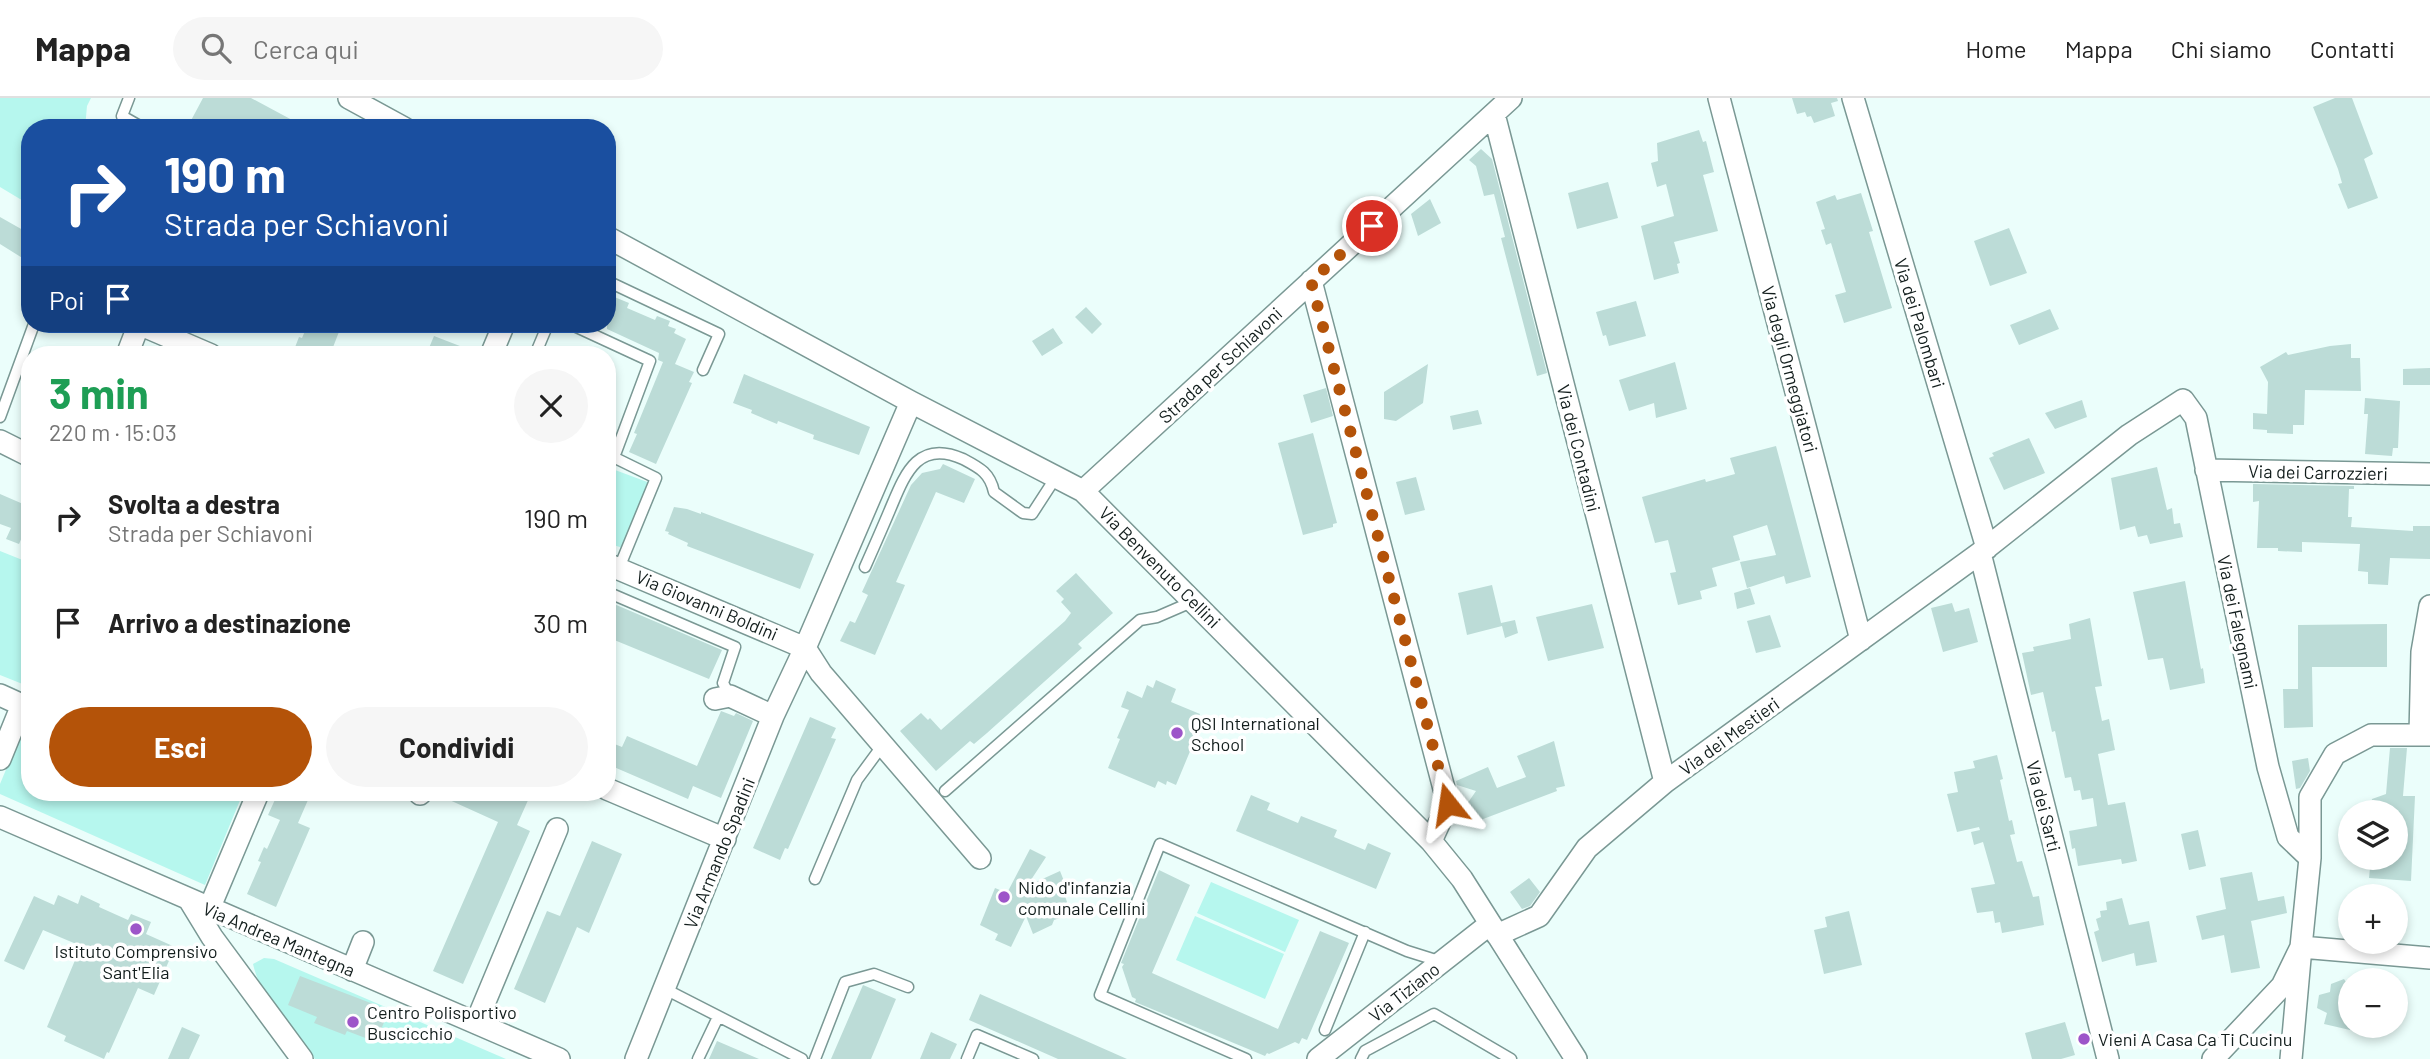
<!DOCTYPE html>
<html lang="it">
<meta charset="utf-8">
<style>
body{margin:0;font-family:Barlow,sans-serif;background:#f6f6f6;color:#222;height:100vh;display:flex;flex-direction:column;font-size:26px;white-space:nowrap}
*{box-sizing:border-box;margin:0}
p{font-size:23px;color:#767676}
.icon{flex:none;width:38px;height:38px;fill:none;stroke:currentColor;stroke-width:2;stroke-linecap:round;stroke-linejoin:round}
.map{position:relative;flex:1;overflow:hidden}
.details{position:absolute;left:21px;top:248px;width:595px;height:455px;display:flex;flex-direction:column;background:#fff;border-radius:28px;box-shadow:0 4px 10px #0003}
.details>*{flex:none}
.hud{position:absolute;left:21px;top:21px;width:595px;height:214px;border-radius:28px;box-shadow:0 4px 10px #0003;background:#1a4fa0;color:#fff;overflow:hidden}
.fabs{position:absolute;left:2338px;top:702px;display:grid;gap:14px}
.fabs a{display:grid;place-items:center;width:70px;height:70px;border-radius:50%;background:#fff;box-shadow:0 4px 10px #0003;font-size:35px}
.pin{position:absolute;display:grid;place-items:center;width:60px;height:60px;color:#fff;margin:-30px;border:4px solid #fff;border-radius:50%;box-shadow:0 2px 7px #0007}
.me{position:absolute;width:77px;margin:-38px;rotate:345deg;stroke-linejoin:round;filter:drop-shadow(0 0 5px #0008)}
.turn{display:flex;align-items:center;gap:24px;height:147px;padding:0 28px;font-size:32px}
.turn .icon{width:91px;height:91px;stroke-width:2.5}
.turn b{display:block;font-size:49px;line-height:60px}
.then{display:flex;align-items:center;height:66px;padding:0 28px;background:#0003;gap:14px;font-size:26px}
.round{display:grid;place-items:center;flex:none;width:74px;height:74px;border-radius:37px;background:#f6f6f6}
.overview{display:flex;align-items:center;justify-content:space-between;height:119px;padding:0 28px}
h1{font-size:42px;font-weight:700;line-height:52px;color:#1e9e55}
.primary-button{display:flex;gap:14px;margin-top:auto;padding:14px 28px}
.primary-button a{flex:1;height:80px;border-radius:42px;background:#b45309;color:#fff;font-size:28px;font-weight:700;line-height:80px;text-align:center}
.primary-button a+a{background:#f6f6f6;color:#222}
ul{padding:0;list-style:none}
li{display:flex;align-items:center;gap:21px;height:105px;padding:0 28px}
li div{flex:1}
li b{display:block;font-size:26px}
li em{font-style:normal}
header{display:flex;align-items:center;gap:42px;box-sizing:border-box;height:98px;padding:0 35px;background:#fff;border-bottom:2px solid #e0e0e0}
header strong{font-size:33px}
nav{display:flex;gap:38px;margin-inline-start:auto;font-size:24px}
.search{width:490px;height:63px;background:#f6f6f6;display:flex;align-items:center;gap:18px;box-sizing:border-box;padding:0 24px;border-radius:38px;color:#767676;font-size:26px}
.map>svg:first-child{display:block}
.green{fill:#b6f7ee}
.building{fill:#bcdcd7}
.lines{fill:none;stroke-linecap:round;stroke-linejoin:round}
.service-casing{stroke:#7a9894;stroke-width:13}
.minor-casing{stroke:#7a9894;stroke-width:24}
.service{stroke:#fff;stroke-width:10}
.minor{stroke:#fff;stroke-width:21}
.route{stroke:#b45309;stroke-width:12;stroke-dasharray:0 21.6}
.poi-dot{fill:#9d55c9;stroke:#fff;stroke-width:2.5}
.labels{text-anchor:middle;dominant-baseline:central;stroke-width:7;stroke-linejoin:round;paint-order:stroke}
.street-label{font-size:18px;fill:#121d1c;stroke:#fff}
.poi-label{font-size:18px;fill:#121d1c;stroke:#fff;text-anchor:start}
</style>
<header>
<strong>Mappa</strong>
<div class="search"><svg class="icon" aria-label="search" viewBox="0 0 24 24"><circle cx="10" cy="10" r="6"/><path d="M15 15l6 6"/></svg>Cerca qui</div>
<nav><a>Home</a><a>Mappa</a><a>Chi siamo</a><a>Contatti</a></nav>
</header>
<div class="map">
<svg width="2430" height="961" viewBox="0 0 2430 961">
<rect width="100%" height="100%" fill="#ebfefb"/>
<path class="green" d="M0 0H91L87 8 85 30H30V107L0 89Z
M607 369 650 385 623 450 607 445Z
M0 453 30 465V535L24 552 30 555V589L0 577Z
M30 614V695H243L205 787 0 696V686Z
M1211 784 1299 822 1285 854 1197 815Z
M1195 818 1284 856 1265 901 1176 862Z
M264 860 274 861 506 961H315C291 934 261 901 253 866Z"/>
<path class="building" d="M203 0H251L307 30H187Z
M1792 0H1837L1838 3 1831 5 1835 18 1814 25 1811 18 1807 19 1805 14 1797 16Z
M2335 0H2352L2373 56 2364 61 2378 100 2348 111 2338 86 2342 85 2338 71 2313 9Z
M1699 32 1703 44 1706 43 1714 74 1703 77 1718 133 1674 144 1680 165 1677 166 1679 175 1654 182 1641 128 1674 118 1666 86 1657 89 1651 65 1658 63 1657 45Z
M1481 51 1492 61 1547 275 1537 278 1501 140 1505 139 1494 96 1484 98 1476 68 1469 62Z
M1608 84 1618 120 1577 131 1568 95Z
M1861 95 1873 133 1869 134 1892 210 1844 225 1835 197 1846 194 1831 145 1826 147 1821 132 1825 131 1816 104 1835 97 1837 102Z
M1430 101 1441 125 1418 138 1411 116Z
M0 119 30 136V151L24 161 0 146Z
M2009 130 2027 175 1990 188 1974 143Z
M607 196 629 205 627 210 655 222 657 218 670 223 668 228 676 231 674 235 686 241 675 266 694 274 689 284 692 285 656 366 629 354 637 336 634 335 663 264 658 262 659 255 607 231Z
M1636 203 1646 238 1609 248 1606 237 1603 238 1596 214Z
M1086 209 1102 226 1092 236 1075 219Z
M2050 211 2059 231 2019 247 2010 227Z
M308 226H342L330 257H292L299 239 302 240Z
M1053 230 1063 245 1042 258 1032 243Z
M434 238 478 255V257H426Z
M2351 246V260H2360L2361 293 2305 292 2304 327H2293V336L2267 335V332L2253 331V315L2267 316 2268 284 2260 269 2286 254 2288 257 2330 248Z
M1675 264 1687 311 1656 320 1654 305 1629 313 1619 282Z
M1428 266 1423 305 1396 323 1384 321V294Z
M2430 270V287H2403V271Z
M744 276 870 329 859 357 813 341 814 337 778 323 777 326 751 315 752 312 733 305Z
M1326 290 1333 318 1311 325 1303 297Z
M2365 300 2400 303 2398 350H2393L2392 358 2365 356 2368 316H2364Z
M2082 302 2087 319 2055 331 2045 315Z
M1478 312 1482 326 1453 332 1450 318Z
M1313 335 1337 425 1333 426V429L1303 437 1278 345Z
M2029 340 2045 375 2004 392 1989 360 1994 358 1992 355Z
M1776 348 1811 479 1786 486 1784 478 1747 490 1740 464 1776 457 1767 427 1733 438 1740 462 1712 470 1717 488 1700 493 1702 501 1678 507 1670 475 1676 474 1668 442 1655 445 1642 399 1705 381 1706 384 1735 376 1730 360Z
M943 366 975 381 964 405 936 394 896 484 905 487 875 557 840 543 850 523 855 525 868 497 862 494 911 387 922 375 940 371Z
M2157 369 2167 412 2172 410 2174 426 2180 425 2183 439 2150 446 2147 437 2138 439 2135 428 2120 432 2111 380Z
M1416 379 1425 412 1405 417 1396 384Z
M2253 386 2354 388V391H2349L2348 419H2352L2351 429 2413 433V428H2430V461L2390 460 2388 487 2368 486V474L2358 473 2360 446 2302 444V454L2278 453V450H2257L2259 403 2253 404Z
M0 396 30 409V439L23 437 19 446 6 441 11 430 0 426Z
M674 409 687 411 701 416V414L814 456 800 491 687 448 688 445 668 436 669 434 665 433Z
M1076 475 1113 515 1078 546 1082 550 987 635 974 646 970 643 936 673 900 633 921 615 928 622 930 620 941 632 1065 523 1071 515 1061 504 1064 501 1056 493Z
M2185 483 2201 571 2203 570 2205 585 2170 592 2163 560 2148 562 2133 494Z
M1492 487 1501 525 1515 522 1518 535 1505 540 1502 528 1467 537 1458 495Z
M1750 490 1755 506 1737 511 1734 495Z
M607 503 722 552 709 581 607 539Z
M1952 505 1955 514 1969 510 1978 544 1943 554 1931 510Z
M1592 506 1604 550 1548 563 1536 519Z
M1770 517 1781 549 1756 555 1747 523Z
M2090 520 2102 588 2095 589 2102 623 2109 621 2115 652 2098 656 2108 707 2125 704 2137 763 2122 766 2121 761 2078 768 2075 750 2072 751 2069 733 2097 728 2093 700 2082 702 2080 692 2074 693 2071 679 2065 680 2055 633 2052 634 2043 594 2031 597 2022 555 2034 553 2033 549 2071 541 2069 526Z
M2387 526V569H2312L2313 629 2284 630 2283 591H2298V527Z
M1156 582 1176 591 1171 604 1200 616 1198 620 1203 622 1176 687 1167 683 1166 687 1158 683 1155 690 1108 670 1120 641 1117 640 1129 612 1121 609 1127 593 1142 600 1147 587 1153 590Z
M721 613 734 618 736 615 753 623 721 700 693 688 688 701 607 666V643L622 649 627 638 697 668Z
M810 619 836 630 831 640 836 641 788 751 785 750 780 762 753 750Z
M1554 643 1565 688 1556 690 1557 693 1470 726 1465 709 1476 693 1457 687 1456 683 1488 669 1497 690 1526 679 1517 658Z
M2390 650H2407L2403 698H2415L2411 783 2369 780 2371 760H2396V714H2370L2372 701 2386 696Z
M1997 657 2003 681 2000 682 2009 723 2012 722 2015 736 2010 737 2017 764 2022 763 2033 799 2039 798 2044 827 2002 835 2000 824 1995 825 1993 813 1977 815 1971 790 1995 786 1983 744 1974 747 1971 734 1980 732 1979 729 1957 734 1947 696 1958 694 1954 674 1975 670 1973 663Z
M2308 660 2310 673 2300 690 2296 691 2292 663Z
M278 695H311L298 725 310 730 276 809 247 796 261 764 258 763 264 749 267 751 280 722 268 717Z
M434 695H518L529 700 517 727 530 733 463 886 433 873 498 724Z
M1251 697 1270 705 1267 712 1298 725 1301 718 1337 732 1334 739 1365 752 1368 745 1391 755 1376 791 1236 733Z
M2198 732 2206 768 2189 772 2181 736Z
M592 743 622 756 589 835 577 829 545 905 514 891 547 813 560 818Z
M1030 751 1046 759 1027 788 1060 773 1068 793 1065 798 1067 804 1060 820 1054 822 1052 827 1033 836 1026 818 1011 849 995 842 998 836 980 827 995 790 1007 795Z
M1159 772 1190 787 1152 875 1278 931 1320 833 1349 845 1307 942 1302 940 1299 946 1295 944 1269 956 1267 955 1265 958 1135 904 1136 901 1132 899 1122 869 1124 866 1121 865Z
M2252 774 2258 803 2284 798 2287 815 2251 823 2260 870 2231 875 2224 837 2202 842 2196 818 2226 811 2220 780Z
M1529 780 1540 794 1530 808 1522 811 1510 794Z
M58 797 78 806 81 797 100 806 99 809 128 822 131 816 151 824 146 836 175 849 154 897 138 890 109 955 107 954 104 961 64 943 66 938 47 929 81 848 43 832 24 872 4 863 34 798 54 807Z
M2122 800 2129 827 2149 823 2157 864 2136 868 2134 855 2102 864 2094 834 2099 832 2096 821 2101 819 2100 813 2107 812 2106 804Z
M1849 813 1862 867 1824 876 1814 832 1827 829 1825 819Z
M300 878 389 912 376 944 347 933 345 937 314 925 317 919 288 907Z
M2344 881 2350 890V932L2324 926 2327 915 2317 910 2319 897 2330 894 2331 886Z
M863 887 896 901 871 961H831Z
M980 896 1127 961H1058L969 922Z
M2065 924 2075 957 2061 961H2032L2025 935Z
M182 929 200 937 189 961H168Z
M931 934 957 946 950 961H920Z
M717 943 759 961H709Z"/>
<g class="lines">
<g class="service-casing">
<path id="service" d="M129 0 122 18 143 30
M607 183 719 236 703 272
M570 226 650 263 616 354H607
M535 257 548 226
M0 319 34 226
M607 356 656 380 619 470
M865 469C873 451 881 433 889 414 904 379 916 340 963 361 980 370 990 375 994 394L1023 415 1032 416 1056 379
M607 494 735 549 723 585 730 598
M945 693 1140 522 1157 519 1194 503
M815 781 857 682 882 648
M665 891 802 961
M1325 932 1365 834
M698 961 718 919
M815 961 845 884 874 876 908 889
M967 961 977 937 1033 961
M1246 961 1100 897 1160 746 1407 853 1442 864
M1361 961 1365 953 1434 916 1511 961"/>
</g>
<g class="minor-casing">
<path id="minor" d="M349 0 404 30
M1719 0 1861 542
M1853 0 1987 450
M1494 16 1665 684
M607 139 911 304 1083 393 1431 743 1462 781 1576 961
M1311 183 1448 706 1431 743
M127 257 139 226 211 257
M491 257 504 226
M0 343 30 358
M2206 372 2430 376
M1083 393 1511 0
M1980 455 2108 961
M607 466 805 550 821 575 980 760
M0 597 22 607 0 661
M715 601 730 598 773 618
M2420 636 2422 554 2430 508
M607 691 725 741
M420 696 421 695
M0 719 559 961
M190 803 212 839 302 961
M209 811 258 695
M1497 837 1539 818 1587 750 1665 684 1980 455 2129 337 2183 302 2196 320 2268 669 2288 739 2310 760
M352 872 363 844
M476 925 557 731
M636 961 773 618 805 550 911 304
M1318 961 1490 826
M2213 961 2282 888 2301 849 2310 760V699L2335 656 2371 637H2430
M2291 961 2301 849 2430 860"/>
</g>
<use href="#service" class="service"/>
<use href="#minor" class="minor"/>
</g>
<g class="lines">
<path class="route" d="M1372 128 1311 183 1448 706"/>
</g>
<g class="poi-dot">
<circle cx="1177" cy="635" r="7"/>
<circle cx="1004" cy="799" r="7"/>
<circle cx="136" cy="831" r="7"/>
<circle cx="353" cy="924" r="7"/>
<circle cx="2084" cy="941" r="7"/>
</g>
<g class="labels">
<g class="street-label">
<text transform="translate(1920 225) rotate(73)">Via dei Palombari</text>
<text transform="translate(1220 267) rotate(-43)">Strada per Schiavoni</text>
<text transform="translate(1790 271) rotate(75)">Via degli Ormeggiatori</text>
<text transform="translate(1579 350) rotate(76)">Via dei Contadini</text>
<text transform="translate(2318 374) rotate(1)">Via dei Carrozzieri</text>
<text transform="translate(1160 469) rotate(45)">Via Benvenuto Cellini</text>
<text transform="translate(707 507) rotate(23)">Via Giovanni Boldini</text>
<text transform="translate(2238 524) rotate(78)">Via dei Falegnami</text>
<text transform="translate(1729 638) rotate(-36)">Via dei Mestieri</text>
<text transform="translate(2044 708) rotate(76)">Via dei Sarti</text>
<text transform="translate(719 755) rotate(-68)">Via Armando Spadini</text>
<text transform="translate(279 841) rotate(23)">Via Andrea Mantegna</text>
<text transform="translate(1404 894) rotate(-38)">Via Tiziano</text>
</g>
<g class="poi-label">
<text x="1191" y="625">QSI International<tspan x="1191" dy="21">School</tspan></text>
<text x="1018" y="789">Nido d'infanzia<tspan x="1018" dy="21">comunale Cellini</tspan></text>
<text x="136" y="853" text-anchor="middle">Istituto Comprensivo<tspan x="136" dy="21">Sant'Elia</tspan></text>
<text x="367" y="914">Centro Polisportivo<tspan x="367" dy="21">Buscicchio</tspan></text>
<text x="2098" y="941">Vieni A Casa Ca Ti Cucinu</text>
</g>
</g>
</svg>
<div class="fabs">
<a><svg class="icon" aria-label="layers" viewBox="0 0 24 24"><path d="M12 4l9 5-9 5-9-5zM3 14l9 5 9-5"/></svg></a>
<a>+</a>
<a>−</a>
</div>
<div class="pin" style="left:1372px;top:128px;background:#d93025"><svg class="icon" aria-label="arrive" viewBox="0 0 24 24"><path d="M6 21V4h12l-3 4 3 4H6"/></svg></div>
<svg class="me" style="left:1448px;top:706px" viewBox="-20 -20 40 40"><path d="M0-17L14 15 0 8-14 15z" fill="#b45309" stroke="#fff" stroke-width="4"/></svg>
<div class="hud">
<div class="turn"><svg class="icon" aria-label="right" viewBox="0 0 24 24"><path d="M7 20v-9h11M14 6l5 5-5 5"/></svg><div><b>190 m</b>Strada per Schiavoni</div></div>
<div class="then">Poi<svg class="icon" aria-label="arrive" viewBox="0 0 24 24"><path d="M6 21V4h12l-3 4 3 4H6"/></svg></div>
</div>
<section class="details">
<div class="overview"><div><h1>3 min</h1><p>220 m · 15:03</p></div><a class="round"><svg class="icon" aria-label="close" viewBox="0 0 24 24"><path d="M6 6l12 12M18 6L6 18"/></svg></a></div>
<ul>
<li><svg class="icon" aria-label="right" viewBox="0 0 24 24"><path d="M7 20v-9h11M14 6l5 5-5 5"/></svg><div><b>Svolta a destra</b><p>Strada per Schiavoni</p></div><em>190 m</em></li>
<li><svg class="icon" aria-label="arrive" viewBox="0 0 24 24"><path d="M6 21V4h12l-3 4 3 4H6"/></svg><div><b>Arrivo a destinazione</b></div><em>30 m</em></li>
</ul>
<div class="primary-button"><a>Esci</a><a>Condividi</a></div>
</section>
</div>
